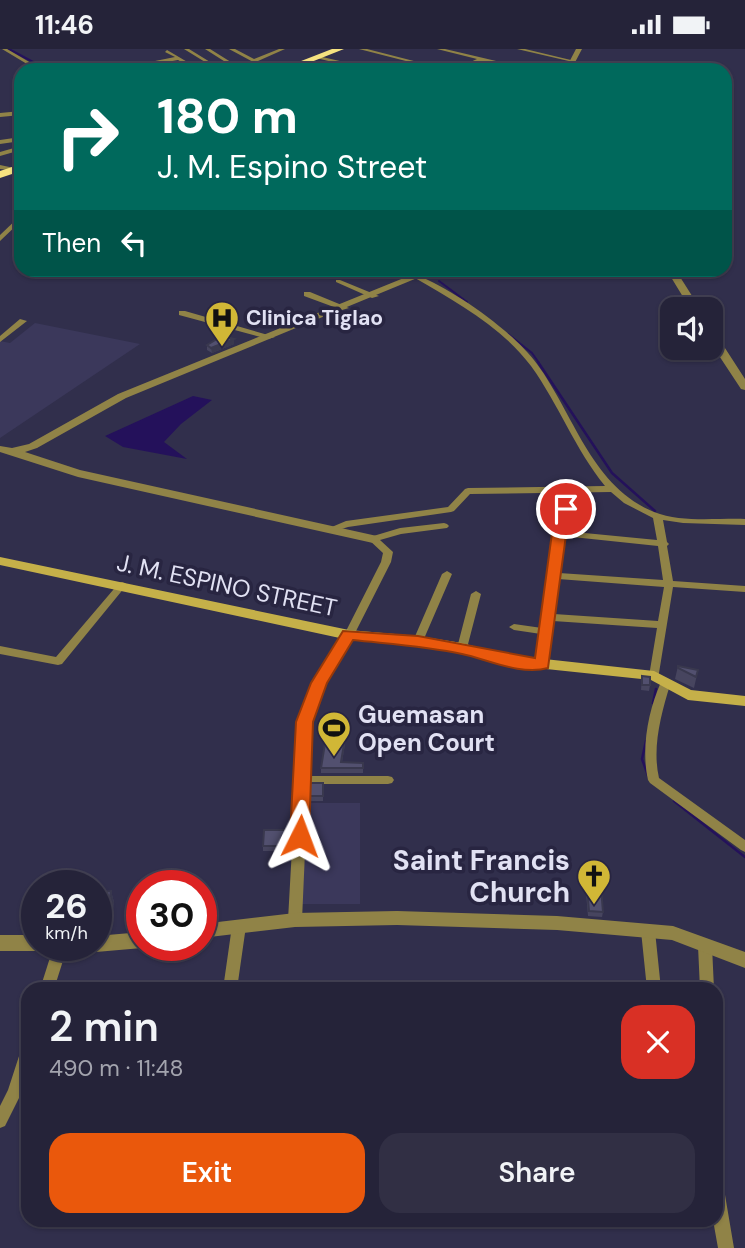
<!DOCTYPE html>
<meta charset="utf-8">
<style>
body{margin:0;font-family:"DM Sans",sans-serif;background:#312f44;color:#f1f3f6;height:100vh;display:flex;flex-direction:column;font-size:26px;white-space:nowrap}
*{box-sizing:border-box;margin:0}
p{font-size:23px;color:#a3a4ae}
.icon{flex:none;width:38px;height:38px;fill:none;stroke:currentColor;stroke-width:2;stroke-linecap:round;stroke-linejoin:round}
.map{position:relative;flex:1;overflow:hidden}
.details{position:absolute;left:21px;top:933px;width:702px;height:245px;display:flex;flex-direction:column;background:#252339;border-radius:21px;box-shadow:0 2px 5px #0004,0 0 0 2px #424053}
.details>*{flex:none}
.hud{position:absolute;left:14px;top:14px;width:718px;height:214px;border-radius:21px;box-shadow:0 2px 5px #0004,0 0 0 2px #424053;background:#00695c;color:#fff;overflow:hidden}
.controls{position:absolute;left:660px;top:248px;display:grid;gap:14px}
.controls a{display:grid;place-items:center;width:63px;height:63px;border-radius:14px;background:#252339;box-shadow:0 2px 5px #0004,0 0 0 2px #424053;font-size:35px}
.speed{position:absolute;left:21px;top:821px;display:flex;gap:14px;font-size:35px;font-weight:700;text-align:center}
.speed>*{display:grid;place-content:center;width:91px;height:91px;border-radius:50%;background:#252339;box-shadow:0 2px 5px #0004,0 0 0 2px #424053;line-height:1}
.speed small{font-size:18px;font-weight:400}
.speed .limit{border:10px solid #d22;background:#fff;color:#111}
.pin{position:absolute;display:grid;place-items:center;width:60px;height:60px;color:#fff;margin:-30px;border:4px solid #fff;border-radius:50%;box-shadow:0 2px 7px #0007}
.me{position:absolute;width:77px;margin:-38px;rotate:3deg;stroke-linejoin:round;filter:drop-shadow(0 0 5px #0008)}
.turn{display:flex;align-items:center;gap:24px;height:147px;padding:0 28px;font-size:32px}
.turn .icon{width:91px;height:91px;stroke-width:2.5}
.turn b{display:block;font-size:49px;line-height:60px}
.then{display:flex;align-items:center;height:66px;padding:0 28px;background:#0003;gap:14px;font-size:26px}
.round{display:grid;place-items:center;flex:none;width:74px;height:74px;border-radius:21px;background:#312f44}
.head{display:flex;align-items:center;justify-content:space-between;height:119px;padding:0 28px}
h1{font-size:42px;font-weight:600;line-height:52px}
.cta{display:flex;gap:14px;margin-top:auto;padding:14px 28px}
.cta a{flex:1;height:80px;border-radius:21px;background:#ea580c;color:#fff;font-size:28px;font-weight:600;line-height:80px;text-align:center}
.cta a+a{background:#312f44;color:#f1f3f6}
.status{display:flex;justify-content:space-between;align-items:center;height:49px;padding:0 35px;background:#252339;direction:ltr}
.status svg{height:19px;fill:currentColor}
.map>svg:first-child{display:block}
.built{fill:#3b385b}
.water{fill:#24115b}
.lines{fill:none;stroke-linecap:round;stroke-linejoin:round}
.stream-far1{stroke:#24115b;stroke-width:2}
.stream{stroke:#24115b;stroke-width:2.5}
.minor{fill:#908347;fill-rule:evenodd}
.tertiary{fill:#908347;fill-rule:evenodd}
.secondary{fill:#c5b049;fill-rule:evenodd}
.trunk{fill:#f6e280;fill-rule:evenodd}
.wall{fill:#47455f}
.shaded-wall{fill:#39384e}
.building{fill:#52506f;stroke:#39384e;stroke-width:2}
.route{fill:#ea580c;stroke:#983908;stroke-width:2}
.labels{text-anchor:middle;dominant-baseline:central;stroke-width:7;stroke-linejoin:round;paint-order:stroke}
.far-poi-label{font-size:21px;font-weight:bold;fill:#e1e1f3;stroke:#282541;text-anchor:start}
.street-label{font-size:24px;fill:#e1e1f3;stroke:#282541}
.poi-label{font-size:24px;font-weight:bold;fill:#e1e1f3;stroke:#282541;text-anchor:start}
.near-poi-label{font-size:28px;font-weight:bold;fill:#e1e1f3;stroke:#282541;text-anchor:end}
</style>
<div class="status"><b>11:46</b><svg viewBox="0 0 49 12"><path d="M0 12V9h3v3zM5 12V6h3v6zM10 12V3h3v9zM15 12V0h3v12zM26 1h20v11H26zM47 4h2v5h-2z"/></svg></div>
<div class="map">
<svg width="745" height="1199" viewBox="0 0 745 1199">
<rect width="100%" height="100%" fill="#312f4c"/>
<path class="built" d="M35 274 140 295 0 389V292L10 294Z
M305 754H360V855H301Z"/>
<path class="water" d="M193 347 212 351 181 375 164 393 187 410 123 398 105 387Z"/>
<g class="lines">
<path class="stream-far1" d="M9 0 48 21
M439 232 467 253
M508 285 532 304 539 314"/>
<path class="stream" d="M538 313 612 424 655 462
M653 654 656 640
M646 692 642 710 649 729
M674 752 745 808"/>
<path class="minor" d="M2 0H7L43 21H37Z
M184 0H189L223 21H218Z
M205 0H210L242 20 238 21Z
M229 0H235L254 10 279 0H285L258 12 274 21H268Z
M359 0H367L449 21H441Z
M437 0H445L534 21C517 21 501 12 484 12 474 11 464 21 453 21L477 10Z
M517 0H525L575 12 573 13Z
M167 1 201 21H196L178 11 167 13 179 21H174L162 14 131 19 133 21H128L125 18 175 8 165 3Z
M318 7 370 19V20L366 21 316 9Z
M21 62V66L0 68V64Z
M21 88V92L0 95V91Z
M21 97V101L0 107V103Z
M0 116 19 120 16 122 0 120Z
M21 166V172L0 192V186Z
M417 226C454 241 513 282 537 315 574 365 591 437 654 463 682 474 716 469 745 470V476L683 474 663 471 667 493 669 495 667 497 673 532 745 537V543L673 538 658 630H650L649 627 657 579 553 572 547 615 542 619 537 615 541 585 514 581 509 578 514 575 542 579 559 460C568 456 584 456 592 461L587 464 566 463 564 482 657 491 653 469 624 454 611 443 470 445 454 462 451 463 348 478 332 483 327 480 346 472 448 458 465 440 468 439 605 437C575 400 559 356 531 317 502 278 456 253 415 229L414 228ZM563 487 658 497 663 531 559 524ZM558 530 664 538 658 572 554 565Z
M336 231H340L379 247 372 249 336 233Z
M304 243H310L349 259 342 261 304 247Z
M179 262H185L275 288 268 290 179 266Z
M20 270 27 272 0 293V287Z
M444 474 447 475 449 477 447 479 401 485 380 491 393 503 391 513 354 586 324 634 311 673 308 727H388L392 728 394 731 392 734 388 735H308L302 871 300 875 295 876 290 875 288 871 299 673 314 634 344 586 381 513 383 504 368 490 370 488 400 479Z
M447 522 452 525 423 592 422 594H414L413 592 442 525Z
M122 533 125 534 127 536 125 538 62 615 58 616 0 605V597L56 608 119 534Z
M476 542 481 545 467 599 462 603 457 599 471 545Z
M665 632 670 636C661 665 652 699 659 729L745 791V803L741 801 650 734 648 731C641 700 648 662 661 633Z
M239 871 244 873 246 877 237 940H223L232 877 234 873Z
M648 876 653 878 655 882 661 940H647L641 882 643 878Z
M705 891 710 893 712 897 714 940H700L698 897 700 893Z
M54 896H68L54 940H40Z
M28 994V1025L22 1043 5 1077 0 1079V1057L8 1041 21 1001 23 996Z
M716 1132 722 1134 724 1140 734 1199H718L713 1171H716Z"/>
<path class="tertiary" d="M576 0H582L571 21H565Z
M426 220H439L126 349 37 399 25 403 80 421 377 487 379 490 377 493 373 494 78 428 0 403V397L12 399 29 395 118 345Z
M666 220H675L701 261H691Z
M710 281 714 282 745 330V341L741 340 710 293Z
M397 862 557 867 673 877 745 903V919L672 891 557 881 397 876 295 878 201 889V875L295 864Z
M142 883V896H148L142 899 96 903 90 900 88 896H96V887Z
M0 886H37V896H45L43 899 37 902H0Z"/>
<path class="secondary" d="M0 508 349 581 418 587 462 594 507 606 654 622 691 641 745 647V657L688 651 651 631 507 616 462 604 418 597 349 591 0 516Z"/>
<path class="trunk" d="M332 0H344L291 21H278Z
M21 115V122L0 129V122Z"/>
</g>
<path class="wall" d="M234 290V295L212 304 207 301V296Z
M678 617 698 621 694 639 675 630Z
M642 627 650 636 649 642 641 641Z
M346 689 342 713 363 714V724H321V719Z
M323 734V752H310V747Z
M290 781 289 802H263V797Z
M587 839 603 863 602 868 588 867 586 844Z
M111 842 114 853 112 867H96V843Z"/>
<path class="shaded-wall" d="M234 290V295L212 304 211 299Z
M111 842 114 853 112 867 109 856Z"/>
<path class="building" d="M222 287 234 290 211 299 207 296Z
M678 617 698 621 696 628 678 619Z
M642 627 650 628V636H642Z
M327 682 346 683 341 713 363 714V719H321Z
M310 734H323V747H310Z
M264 781H290L289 797H263Z
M587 839H601L603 863 589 862Z
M111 842 109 856H96V843Z"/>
<path class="route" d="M566 456 573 460 569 464 548 619C521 627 487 610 462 605 426 597 390 595 353 591L327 634 313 673 309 787 306 792 300 794 293 792 290 787 296 673 311 634 343 582 418 587 535 609 555 462Z"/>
<defs>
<g id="hospital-pin" transform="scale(1.75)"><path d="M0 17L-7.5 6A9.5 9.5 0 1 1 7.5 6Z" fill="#d1b736" stroke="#282541"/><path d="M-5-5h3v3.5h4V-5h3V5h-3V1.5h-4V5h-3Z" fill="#111"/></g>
<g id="stadium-pin" transform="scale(1.75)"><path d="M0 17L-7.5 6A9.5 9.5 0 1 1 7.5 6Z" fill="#d1b736" stroke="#282541"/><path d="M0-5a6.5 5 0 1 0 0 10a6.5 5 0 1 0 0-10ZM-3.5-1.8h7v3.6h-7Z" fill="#111"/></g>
<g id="church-pin" transform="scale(1.75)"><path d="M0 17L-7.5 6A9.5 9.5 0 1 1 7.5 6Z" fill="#d1b736" stroke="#282541"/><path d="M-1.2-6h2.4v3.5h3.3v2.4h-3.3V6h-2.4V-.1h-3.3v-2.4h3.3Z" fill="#111"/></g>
</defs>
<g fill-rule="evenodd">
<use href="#hospital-pin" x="222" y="269"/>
<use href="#stadium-pin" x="334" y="679"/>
<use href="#church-pin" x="594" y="827"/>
</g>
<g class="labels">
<g class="far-poi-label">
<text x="246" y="269">Clinica Tiglao</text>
</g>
<g class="street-label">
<text transform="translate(227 536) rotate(12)">J. M. ESPINO STREET</text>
</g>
<g class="poi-label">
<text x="358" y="665">Guemasan<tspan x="358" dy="28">Open Court</tspan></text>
</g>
<g class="near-poi-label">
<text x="570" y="811">Saint Francis<tspan x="570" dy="32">Church</tspan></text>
</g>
</g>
</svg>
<div class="controls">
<a><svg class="icon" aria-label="sound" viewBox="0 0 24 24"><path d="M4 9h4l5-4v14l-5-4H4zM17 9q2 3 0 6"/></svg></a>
</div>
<div class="speed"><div>26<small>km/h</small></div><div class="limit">30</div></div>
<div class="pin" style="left:566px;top:460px;background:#d93025"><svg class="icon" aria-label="arrive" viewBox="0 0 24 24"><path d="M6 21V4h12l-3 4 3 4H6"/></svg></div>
<svg class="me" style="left:300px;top:787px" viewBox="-20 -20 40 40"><path d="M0-17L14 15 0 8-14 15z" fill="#ea580c" stroke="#fff" stroke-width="4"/></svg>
<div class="hud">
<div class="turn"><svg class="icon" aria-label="right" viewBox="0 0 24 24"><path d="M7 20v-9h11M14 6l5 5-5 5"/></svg><div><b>180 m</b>J. M. Espino Street</div></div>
<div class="then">Then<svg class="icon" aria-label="left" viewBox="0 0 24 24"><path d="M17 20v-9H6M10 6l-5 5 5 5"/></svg></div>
</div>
<section class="details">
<div class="head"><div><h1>2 min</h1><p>490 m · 11:48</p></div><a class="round" style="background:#d93025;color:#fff"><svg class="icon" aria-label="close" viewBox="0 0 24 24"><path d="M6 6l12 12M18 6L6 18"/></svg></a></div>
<div class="cta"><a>Exit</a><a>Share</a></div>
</section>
</div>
